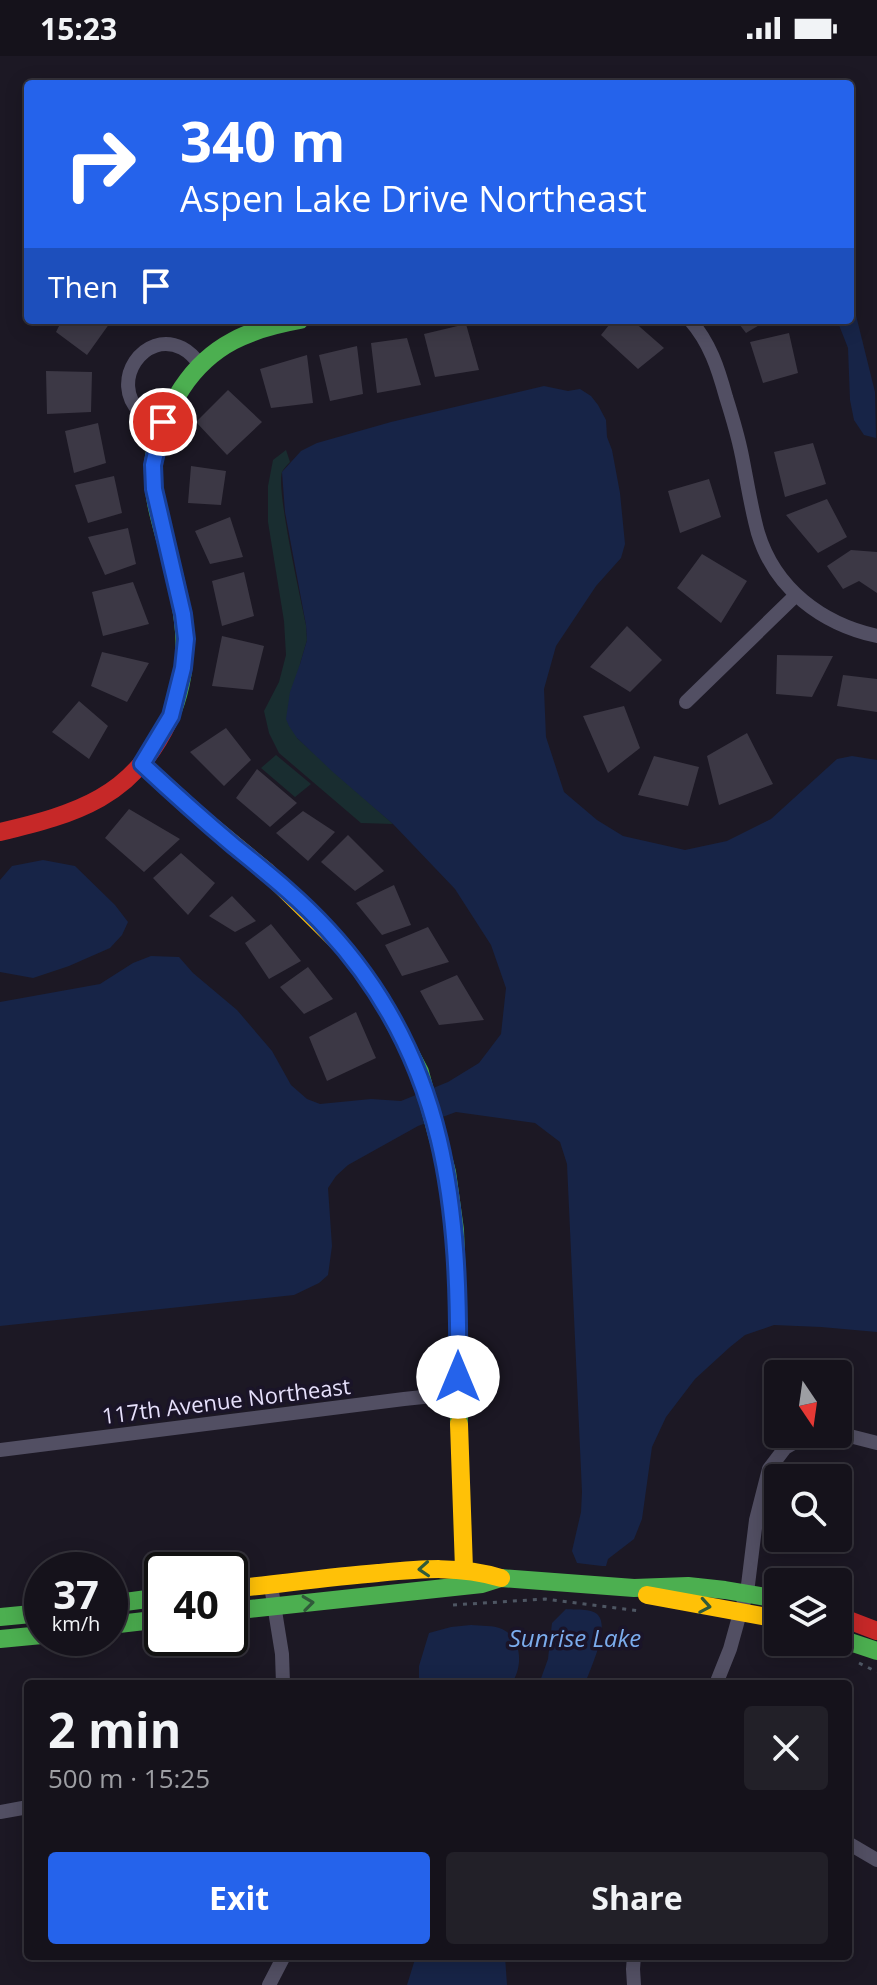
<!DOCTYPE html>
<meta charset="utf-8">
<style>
body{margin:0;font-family:"Open Sans",sans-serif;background:#222028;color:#f1f3f6;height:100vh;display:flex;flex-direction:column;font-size:30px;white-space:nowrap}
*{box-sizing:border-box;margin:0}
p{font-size:26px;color:#9d9ea3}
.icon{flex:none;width:44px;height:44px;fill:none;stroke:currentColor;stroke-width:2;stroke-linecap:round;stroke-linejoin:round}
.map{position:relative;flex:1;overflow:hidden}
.details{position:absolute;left:24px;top:1624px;width:828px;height:280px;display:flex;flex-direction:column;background:#15121b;border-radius:8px;box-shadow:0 4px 20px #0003,0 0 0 2px #34323a}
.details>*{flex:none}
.banner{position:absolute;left:24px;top:24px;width:830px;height:244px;border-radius:8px;box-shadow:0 4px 20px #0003,0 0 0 2px #34323a;background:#2563eb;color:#fff;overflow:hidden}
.needle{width:52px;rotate:167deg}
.buttons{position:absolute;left:764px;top:1304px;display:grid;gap:16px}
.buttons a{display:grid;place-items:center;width:88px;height:88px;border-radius:8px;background:#15121b;box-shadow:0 4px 20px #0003,0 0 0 2px #34323a;font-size:40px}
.speed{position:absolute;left:24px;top:1496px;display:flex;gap:16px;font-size:40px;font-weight:700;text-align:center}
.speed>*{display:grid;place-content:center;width:104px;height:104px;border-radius:50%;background:#15121b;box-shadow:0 4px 20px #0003,0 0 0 2px #34323a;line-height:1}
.speed small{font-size:20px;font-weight:400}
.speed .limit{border:4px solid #111;border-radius:12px;background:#fff;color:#111}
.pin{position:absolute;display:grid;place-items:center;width:68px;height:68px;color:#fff;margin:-34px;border:4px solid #fff;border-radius:50%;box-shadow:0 2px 8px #0007}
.me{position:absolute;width:88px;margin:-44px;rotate:0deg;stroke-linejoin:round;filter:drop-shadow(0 0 6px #0008)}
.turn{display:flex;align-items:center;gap:28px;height:168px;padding:0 24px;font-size:36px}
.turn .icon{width:104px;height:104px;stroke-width:2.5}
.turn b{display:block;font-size:56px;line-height:68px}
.then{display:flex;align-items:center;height:76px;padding:0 24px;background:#0003;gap:16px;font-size:30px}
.round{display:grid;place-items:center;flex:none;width:84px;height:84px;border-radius:8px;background:#222028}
.overview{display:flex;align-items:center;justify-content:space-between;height:136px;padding:0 24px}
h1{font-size:48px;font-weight:700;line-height:60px}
.button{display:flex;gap:16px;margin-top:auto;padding:16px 24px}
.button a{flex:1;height:92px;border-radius:8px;background:#2563eb;color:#fff;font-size:32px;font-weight:700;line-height:92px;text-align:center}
.button a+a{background:#222028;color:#f1f3f6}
.status{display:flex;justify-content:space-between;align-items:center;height:56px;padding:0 40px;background:#15121b;direction:ltr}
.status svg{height:22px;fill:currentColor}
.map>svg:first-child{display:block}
.green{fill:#192d30}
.water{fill:#172447}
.building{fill:#3c3845}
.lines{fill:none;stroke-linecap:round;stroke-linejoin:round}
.path{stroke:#4e5663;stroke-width:3;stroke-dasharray:4 6;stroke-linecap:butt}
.street{stroke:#524f63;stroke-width:14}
.fast{stroke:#4caf50;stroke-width:18}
.slow{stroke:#ffc107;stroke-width:18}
.jam{stroke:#c62828;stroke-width:18}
.oneway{stroke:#305a3a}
.route-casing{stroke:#184099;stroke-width:20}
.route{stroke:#2563eb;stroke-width:14}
.labels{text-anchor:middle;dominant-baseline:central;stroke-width:7;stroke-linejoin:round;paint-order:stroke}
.street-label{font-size:22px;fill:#e6e0fb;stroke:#1a1428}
.water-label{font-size:24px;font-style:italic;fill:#7baced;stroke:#1a1428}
</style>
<div class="status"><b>15:23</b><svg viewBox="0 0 49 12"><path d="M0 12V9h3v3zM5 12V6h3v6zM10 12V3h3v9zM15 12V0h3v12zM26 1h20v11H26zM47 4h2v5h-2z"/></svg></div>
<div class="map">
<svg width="877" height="1929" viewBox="0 0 877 1929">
<rect width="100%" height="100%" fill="#1c1824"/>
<path class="green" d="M286 394 290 406C287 409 284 412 282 416 276 434 301 544 306 569L307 584 300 608 297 682 393 768 361 767 279 697 269 677 264 655 279 626 286 599 284 565 268 466V430L273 404Z
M276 699 311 728 295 741 261 712Z"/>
<path class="water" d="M850 235 875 336 876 382 864 379 854 364 850 344 848 292 837 264H850Z
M544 330 568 335 580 333 591 340 598 349 606 364 607 381 612 394 620 437 625 488 621 502 596 530 556 590 544 633 546 681 564 736 597 764 623 780 685 794 727 785 771 763 837 703 852 700 877 704V1276L821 1271 774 1269 745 1279 730 1291 695 1323 666 1361 652 1391 642 1463 634 1483 608 1503 606 1510H602L577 1507 572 1495 581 1456 582 1436 567 1108 560 1086 535 1067 456 1056 418 1070 348 1109 336 1120 328 1132 332 1190 328 1219 319 1227 294 1239 0 1270V946L100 928 133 907 151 900 179 901 193 917 237 954 272 995 291 1029 307 1043 320 1048 371 1043 401 1045 448 1026 479 1007 501 978 506 932 491 889 455 833 393 768 334 717 297 682 289 670 286 663 290 636 300 608 307 584 306 569 285 456 282 416 301 395 317 387 391 366Z
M43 804 75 810 115 849 128 866 122 879 110 892 69 910 33 922 0 916V824L12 810Z
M566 1553C574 1554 592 1552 598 1559 610 1572 590 1613 585 1628H539L548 1603 552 1567Z
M471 1569C481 1570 493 1569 502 1573 523 1583 523 1612 511 1628H419V1610L429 1577 451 1571Z
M416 1900H505L507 1929H407Z"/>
<path class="building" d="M62 264H112L87 299 56 276Z
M613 264H632L664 292 638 313 601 279Z
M736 264H768L746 277Z
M466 268 479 314 435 321 424 278Z
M789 277 798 317 763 327 750 286Z
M407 282 421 329 377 337 371 287Z
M357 290 363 338 330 345 319 299Z
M307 299 313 347 271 352 260 313Z
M46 315 92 316 91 356 47 358Z
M228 334 262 366 227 399 196 366Z
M98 367 106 407 74 417 65 375Z
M813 387 826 428 785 441 774 396Z
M191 410 226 415 221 449 188 447Z
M114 420 122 457 88 467 75 429Z
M709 423 721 461 680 477 668 435Z
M827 443 847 481 818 497 786 459Z
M230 461 243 501 210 508 195 475Z
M128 472 136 508 105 519 88 481Z
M851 494 877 496V537L859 525 843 533 827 510Z
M702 498 747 525 721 567 677 532Z
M244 516 254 560 222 570 212 525Z
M133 526 149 568 103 580 92 536Z
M627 570 662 604 630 636 590 611Z
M222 580 264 590 253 634 212 630Z
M102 596 149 607 127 646 91 630Z
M777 599 833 600 812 641 776 638Z
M843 619 877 623V656L837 650Z
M79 645 108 670 89 703 52 676Z
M624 650 640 692 608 717 583 660Z
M226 672 251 704 224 730 190 696Z
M747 677 773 728 719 749 707 700Z
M654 700 699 711 688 750 638 739Z
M257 713 297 747 270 771 236 742Z
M129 753 180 783 144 816 105 782Z
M303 755 335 776 308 805 276 777Z
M348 779 384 815 355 835 321 806Z
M181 797 215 827 188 859 153 822Z
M394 829 411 869 382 879 356 847Z
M232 840 256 865 235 876 209 860Z
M271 868 301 905 269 923 245 887Z
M428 871 449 906 402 920 385 889Z
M308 911 333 943 304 958 280 931Z
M457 919 484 964 439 969 420 935Z
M356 956 376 1002 327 1025 309 981Z"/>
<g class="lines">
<path class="path" d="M453 1549 545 1543 641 1555
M799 1586 829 1596
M51 1593 107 1586
M859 1607 877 1616"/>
<path class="street" d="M690 264C710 287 718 312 726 341 732 360 738 380 742 400 747 425 751 452 758 477 775 533 822 568 877 580
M163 366C155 364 146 362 140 356 109 326 144 273 182 292 190 296 196 303 201 310
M686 646 795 540
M838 1377 877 1387
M0 1394 404 1343 442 1339 458 1340
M271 1530 282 1598 283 1628
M716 1628 730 1593 740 1557 747 1537 756 1464 769 1413 785 1392 809 1378
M0 1756 28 1751
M848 1787 877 1804
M269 1929 284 1900
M634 1929 633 1913 634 1900"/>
<path class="fast" d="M169 664C196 604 183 551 167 490 160 465 152 439 153 412 154 383 166 356 182 332 211 288 250 273 300 264
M338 886 353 903 382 944 420 1016 447 1116 455 1174 458 1255 459 1368
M110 1548 162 1541
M230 1555 482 1528 501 1522 634 1532 688 1530 725 1534 778 1543
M0 1561 42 1557
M110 1569 162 1563
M838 1582 877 1595
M0 1583 42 1579"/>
<path class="slow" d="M142 708 203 763 266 815 338 886
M459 1368 464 1513
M230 1533C279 1528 329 1521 378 1517 420 1513 460 1509 501 1522
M647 1539 778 1563"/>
<path class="jam" d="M0 776C76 758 134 741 169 664
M838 1560 877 1575"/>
</g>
<defs><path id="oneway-chevron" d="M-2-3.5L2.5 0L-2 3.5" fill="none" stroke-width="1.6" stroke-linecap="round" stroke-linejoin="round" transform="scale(2)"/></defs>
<g class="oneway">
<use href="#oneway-chevron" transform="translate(424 1513) rotate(176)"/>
<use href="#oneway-chevron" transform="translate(308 1547) rotate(-7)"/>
<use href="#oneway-chevron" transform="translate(705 1550) rotate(10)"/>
</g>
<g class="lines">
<g class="route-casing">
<path id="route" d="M163 366 153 409 154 433 183 558 186 583 183 612 171 660 142 708C172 736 202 763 233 789 266 816 299 842 328 874 448 1004 460 1153 458 1321"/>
</g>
<use href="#route" class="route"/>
</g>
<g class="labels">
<g class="street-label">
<text transform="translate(226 1344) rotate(-7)">117th Avenue Northeast</text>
</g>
<g class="water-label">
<text x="575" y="1581">Sunrise Lake</text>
</g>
</g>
</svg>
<div class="buttons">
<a><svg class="needle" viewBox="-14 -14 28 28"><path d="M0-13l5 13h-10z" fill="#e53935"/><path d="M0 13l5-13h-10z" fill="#9d9ea3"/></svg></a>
<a><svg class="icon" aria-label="search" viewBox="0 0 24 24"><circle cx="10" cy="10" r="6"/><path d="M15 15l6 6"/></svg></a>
<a><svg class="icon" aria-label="layers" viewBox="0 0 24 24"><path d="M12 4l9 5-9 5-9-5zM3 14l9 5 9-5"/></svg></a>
</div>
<div class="speed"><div>37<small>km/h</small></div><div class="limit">40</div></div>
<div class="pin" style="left:163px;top:366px;background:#d93025"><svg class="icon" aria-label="arrive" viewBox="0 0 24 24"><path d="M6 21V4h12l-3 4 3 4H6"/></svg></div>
<svg class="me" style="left:458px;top:1321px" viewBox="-20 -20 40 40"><circle r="19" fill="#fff"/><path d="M0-13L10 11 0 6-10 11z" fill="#2563eb"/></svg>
<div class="banner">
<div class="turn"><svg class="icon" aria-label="right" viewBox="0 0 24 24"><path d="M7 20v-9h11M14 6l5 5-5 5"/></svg><div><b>340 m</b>Aspen Lake Drive Northeast</div></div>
<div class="then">Then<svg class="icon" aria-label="arrive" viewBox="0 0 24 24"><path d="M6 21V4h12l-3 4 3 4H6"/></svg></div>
</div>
<section class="details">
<div class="overview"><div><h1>2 min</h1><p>500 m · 15:25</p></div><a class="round"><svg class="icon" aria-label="close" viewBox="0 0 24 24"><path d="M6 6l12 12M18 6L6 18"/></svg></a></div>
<div class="button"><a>Exit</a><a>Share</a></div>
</section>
</div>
